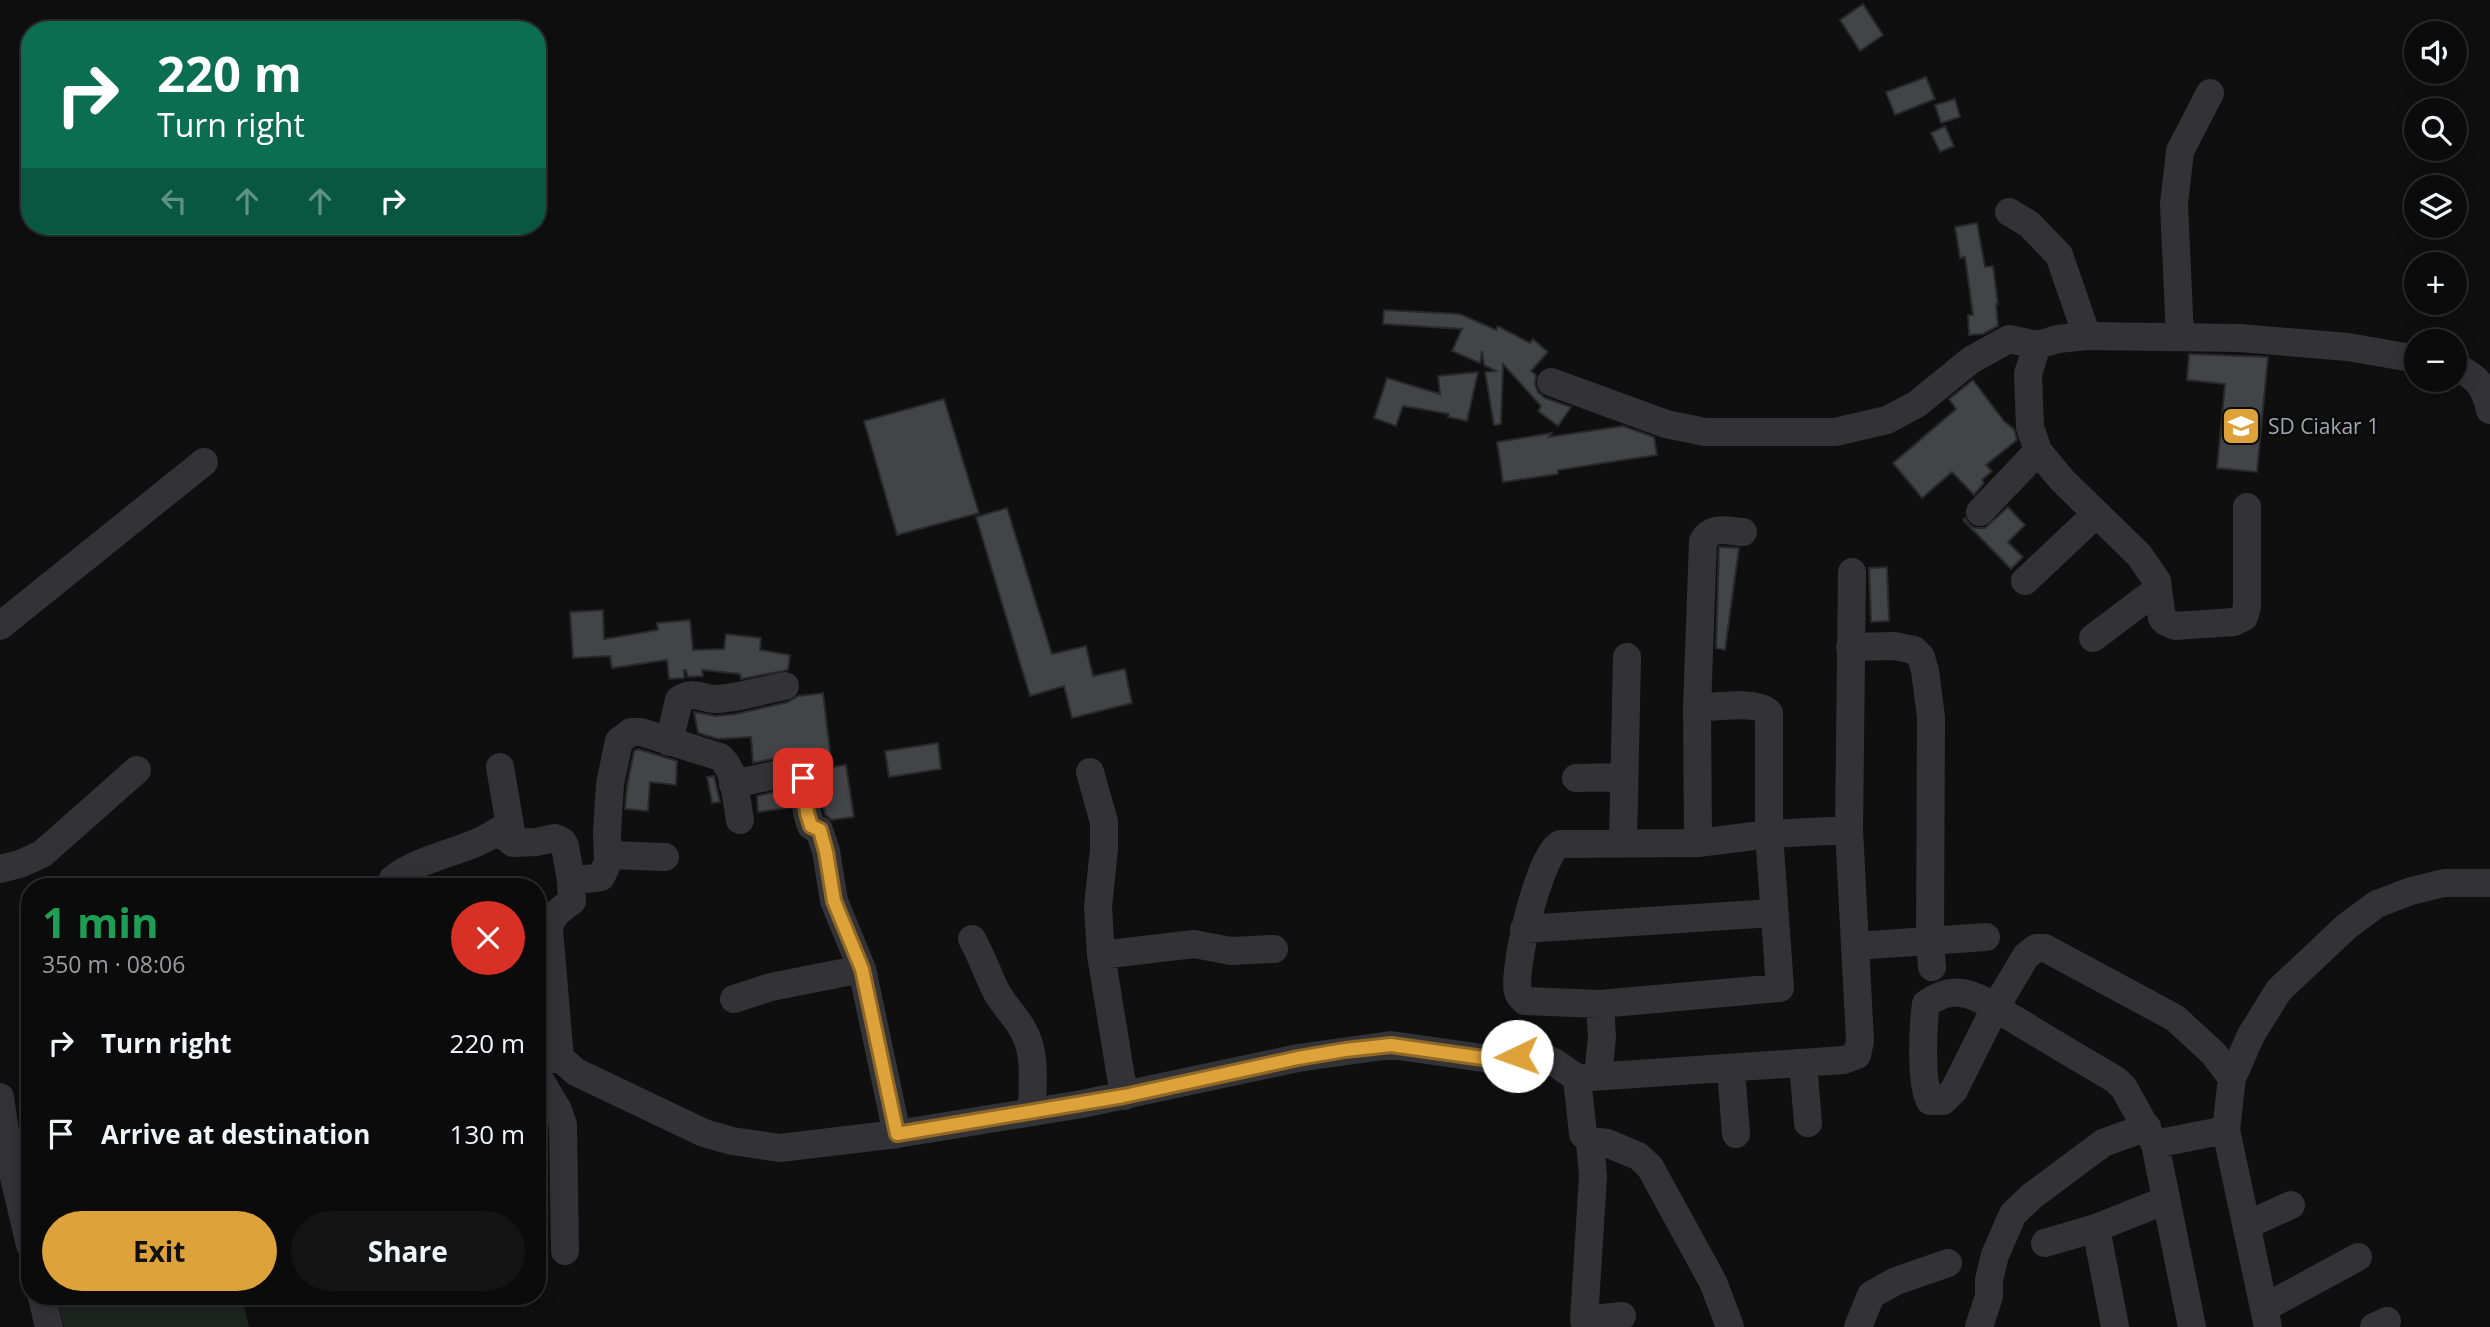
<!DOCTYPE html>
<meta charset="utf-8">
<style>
body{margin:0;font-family:"Open Sans",sans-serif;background:#141415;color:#f1f3f6;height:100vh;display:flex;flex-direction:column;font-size:26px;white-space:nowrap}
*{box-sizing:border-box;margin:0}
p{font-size:23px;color:#9a9b9d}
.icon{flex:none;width:38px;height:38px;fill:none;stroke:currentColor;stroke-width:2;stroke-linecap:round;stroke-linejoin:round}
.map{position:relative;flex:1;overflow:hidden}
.side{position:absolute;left:21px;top:878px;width:525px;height:427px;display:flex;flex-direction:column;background:#0b0b0c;border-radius:28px;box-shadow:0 4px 18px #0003,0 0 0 2px #2b2b2d}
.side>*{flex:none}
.banner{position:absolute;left:21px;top:21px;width:525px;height:214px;border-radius:28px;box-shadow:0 4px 18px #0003,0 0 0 2px #2b2b2d;background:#0b6e4f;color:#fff;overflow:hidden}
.tools{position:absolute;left:2404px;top:21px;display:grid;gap:14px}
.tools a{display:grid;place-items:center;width:63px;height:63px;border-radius:50%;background:#0b0b0c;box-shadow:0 4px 18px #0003,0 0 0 2px #2b2b2d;font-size:35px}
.pin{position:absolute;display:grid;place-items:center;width:60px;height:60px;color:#fff;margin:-30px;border-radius:14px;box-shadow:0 4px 10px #0006}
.me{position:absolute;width:77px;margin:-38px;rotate:267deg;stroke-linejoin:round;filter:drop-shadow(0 0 5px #0008)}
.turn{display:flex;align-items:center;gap:24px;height:147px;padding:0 21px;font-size:32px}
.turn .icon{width:91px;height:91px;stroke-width:2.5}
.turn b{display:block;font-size:49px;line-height:60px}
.lanes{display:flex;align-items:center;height:66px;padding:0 21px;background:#0003;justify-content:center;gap:35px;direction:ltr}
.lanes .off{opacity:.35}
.round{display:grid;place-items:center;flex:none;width:74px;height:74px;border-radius:37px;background:#141415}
.headline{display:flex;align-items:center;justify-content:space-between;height:119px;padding:0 21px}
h1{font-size:42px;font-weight:700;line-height:52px;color:#1e9e55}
.primary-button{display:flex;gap:14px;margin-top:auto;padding:14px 21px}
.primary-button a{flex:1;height:80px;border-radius:42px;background:#dea23a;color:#111;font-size:28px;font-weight:700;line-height:80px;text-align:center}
.primary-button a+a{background:#141415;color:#f1f3f6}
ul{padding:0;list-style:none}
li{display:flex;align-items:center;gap:21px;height:91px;padding:0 21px}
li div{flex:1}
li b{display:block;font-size:26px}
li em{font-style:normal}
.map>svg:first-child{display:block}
.green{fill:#1e241f}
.building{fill:#434448;stroke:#29292c;stroke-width:2}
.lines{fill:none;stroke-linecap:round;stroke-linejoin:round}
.minor{stroke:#333337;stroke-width:28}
.route-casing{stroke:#906926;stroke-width:18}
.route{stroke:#dea23a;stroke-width:12}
.labels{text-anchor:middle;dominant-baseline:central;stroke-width:5;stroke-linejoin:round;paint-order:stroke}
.poi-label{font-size:21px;fill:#a2a6b0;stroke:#0a0a0b;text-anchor:start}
</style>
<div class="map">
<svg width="2490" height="1327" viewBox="0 0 2490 1327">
<rect width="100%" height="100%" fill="#0f0f10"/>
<path class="green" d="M57 1297H242L249 1327H64Z"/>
<path class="building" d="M1863 4 1883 35 1860 51 1840 20Z
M1926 77 1935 99 1895 115 1886 92Z
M1955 99 1960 117 1941 123 1935 105Z
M1945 126 1954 146 1940 152 1931 133Z
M1977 223 1985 267 1993 266 1998 304H1996L1998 326 1983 334 1969 335 1968 315H1973L1965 257 1960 258 1955 227Z
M1384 310 1460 314 1496 330 1498 326 1530 343 1533 339 1548 352 1531 371 1536 375 1535 384 1538 392 1545 398 1571 407 1558 426 1538 411 1541 406 1503 364 1501 424 1494 425 1485 372 1496 371 1484 365 1482 351 1480 363 1452 351 1462 329 1383 324Z
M2189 354 2268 357 2257 472 2217 468 2225 384 2187 380Z
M1478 372 1467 421 1448 417 1449 414 1403 406 1396 426 1374 418 1387 378 1440 394 1438 376Z
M1973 380 2004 421 2014 429 2017 440 1986 465 1992 471 1982 480 1984 483 1974 495 1952 472 1922 498 1893 463 1956 409 1949 399Z
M944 399 979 513 897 535 864 421Z
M1623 426 1654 437 1657 455 1558 470V474L1503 482 1497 442 1552 433 1549 437Z
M2008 507 2025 525 2008 542 2023 557 2011 569 1963 520 1965 518 1969 524 1975 528H1985Z
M1007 508 1052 654 1086 646 1093 676 1125 669 1132 703 1072 718 1064 686 1030 696 976 517Z
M1719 547 1739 548 1725 650 1716 648Z
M1887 567 1889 621 1871 622 1869 568Z
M603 610 604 639 658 630 657 623 690 620 693 650 724 649 726 634 761 638 760 650 790 655 788 670 741 679 740 674 702 670 703 676 688 677 686 670H684V678L669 679 667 660 612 668 610 656 573 658 570 612Z
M823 693 832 767 846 765 854 817 831 820 825 814 816 767 803 757 791 755 753 763 751 737 718 739 698 733 694 712 716 716 736 714 788 702 798 696Z
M938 743 941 769 889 777 885 751Z
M638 749 677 761 676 785 650 782 648 811 625 809 627 786 634 751Z
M714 776 720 802 712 803 707 777Z
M787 789 790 808 758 812 757 796Z"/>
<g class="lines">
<path class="minor" d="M2009 212 2029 224 2059 255 2087 336
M2180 337 2174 204 2180 151 2210 93
M2455 367C2477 376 2485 387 2490 410
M1551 382 1666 424 1705 432H1835L1887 420 1917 404 1971 360 2009 339 2037 345
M2247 507V607L2244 617 2234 622 2175 626 2166 622 2162 618 2157 581 2139 555 2062 480 2038 451 2030 427 2028 374 2037 345 2058 339 2087 336 2239 338 2348 347 2417 359
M1980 512 2038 451
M2025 581 2096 514
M0 626 204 462
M2093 638 2158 589
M1850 647 1894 646 1914 650 1921 657 1925 671 1931 717 1930 942 1932 967
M1697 708C1715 707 1757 700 1769 713V834L1780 988 1600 1004 1525 1001C1522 998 1519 996 1518 992 1512 970 1540 852 1560 844L1698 843 1769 834 1849 830
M669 742 679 700C693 690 703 699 717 699 739 698 763 690 785 686
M500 767 513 843
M1090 772 1104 822V849L1098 907 1101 955 1124 1096
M1576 778 1623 777
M733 784 794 771 802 776 807 813 811 826 819 830 826 851 834 901 862 969 897 1134
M1698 843 1697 708 1703 541C1712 525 1727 531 1743 532
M1623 844 1627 657
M609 855 665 857
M0 869 20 864 42 854 137 770
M571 881 601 877 608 862 607 832 610 784 619 741 631 732H641L720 757C736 770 736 801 740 820
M393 887V879C423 855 466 853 498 831L513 843 536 842 555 838 562 841 565 846 571 881 572 901C560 910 550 916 549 931L560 1058
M1524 929 1773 913
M972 939C981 955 987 972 995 989 1002 1004 1015 1015 1023 1030 1037 1054 1032 1084 1032 1111
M1855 946 1986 937
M1101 955 1194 944 1231 951 1274 949
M734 999 771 987 862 969
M537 1060 560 1058 576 1072 704 1133 732 1141 780 1148 897 1134 1082 1104 1298 1058 1391 1045 1490 1059 1540 1056 1554 1062 1577 1078 1583 1134 1590 1141 1607 1143 1638 1156 1650 1167 1713 1282 1730 1327
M1803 1063 1808 1123
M1731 1069 1736 1134
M537 1075 558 1110 563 1125 565 1251
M1598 1076 1602 1037 1600 1004
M1577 1078 1844 1060 1857 1055 1860 1041 1849 830 1852 572
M0 1097 8 1152 30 1245
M2226 1130 2155 1144 2124 1088 2116 1080C2082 1060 2048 1040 2014 1019 1999 1010 1979 995 1961 993 1949 991 1935 997 1926 1004 1923 1025 1920 1083 1930 1101H1943L1954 1090 1995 1008 2026 956 2036 948H2045L2175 1018 2214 1054 2232 1078
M2155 1144 2192 1327
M2247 1225 2291 1205
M2096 1228 2166 1200
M2045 1243 2096 1228 2115 1327
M42 1297 49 1327
M2264 1308 2358 1257
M1584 1320 1622 1316
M1586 1327 1584 1320 1593 1177 1590 1141
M1858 1327 1871 1295 1896 1281 1948 1263
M1979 1327 1989 1296V1280L1995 1255 2013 1214 2032 1196 2103 1143 2147 1127
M2268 1327 2226 1130 2232 1078 2251 1035 2279 990 2347 926 2377 904 2411 891 2444 883H2490
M2374 1327 2387 1321"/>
</g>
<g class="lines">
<g class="route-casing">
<path id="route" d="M803 778 807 813 811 826 820 830 826 852 834 901 862 969 897 1134 1124 1096 1298 1058 1345 1050 1391 1045 1490 1059 1517 1056"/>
</g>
<use href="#route" class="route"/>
</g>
<defs>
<g id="school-square" transform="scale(2.0125)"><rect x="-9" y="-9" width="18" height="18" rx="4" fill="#dea23a" stroke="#0a0a0b"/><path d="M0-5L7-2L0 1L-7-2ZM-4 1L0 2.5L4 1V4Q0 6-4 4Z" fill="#fff"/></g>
</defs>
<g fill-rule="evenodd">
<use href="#school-square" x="2241" y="426"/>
</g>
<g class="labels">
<g class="poi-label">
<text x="2268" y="426">SD Ciakar 1</text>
</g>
</g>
</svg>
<div class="tools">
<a><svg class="icon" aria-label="sound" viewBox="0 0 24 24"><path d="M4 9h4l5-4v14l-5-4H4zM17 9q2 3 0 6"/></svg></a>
<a><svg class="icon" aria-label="search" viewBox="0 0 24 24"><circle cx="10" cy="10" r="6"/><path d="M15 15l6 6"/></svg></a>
<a><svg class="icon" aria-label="layers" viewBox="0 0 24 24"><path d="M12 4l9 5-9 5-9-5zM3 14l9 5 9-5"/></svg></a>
<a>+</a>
<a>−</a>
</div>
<div class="pin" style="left:803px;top:778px;background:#d93025"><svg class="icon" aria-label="arrive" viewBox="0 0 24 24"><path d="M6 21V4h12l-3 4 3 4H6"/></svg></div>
<svg class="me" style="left:1517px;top:1056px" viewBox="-20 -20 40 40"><circle r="19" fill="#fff"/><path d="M0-13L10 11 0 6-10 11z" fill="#dea23a"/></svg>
<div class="banner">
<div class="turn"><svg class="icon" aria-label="right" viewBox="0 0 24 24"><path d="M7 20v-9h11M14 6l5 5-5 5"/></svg><div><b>220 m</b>Turn right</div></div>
<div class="lanes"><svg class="icon off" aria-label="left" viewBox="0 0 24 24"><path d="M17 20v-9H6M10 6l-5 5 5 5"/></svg><svg class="icon off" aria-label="ahead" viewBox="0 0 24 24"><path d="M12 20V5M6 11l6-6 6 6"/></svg><svg class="icon off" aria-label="ahead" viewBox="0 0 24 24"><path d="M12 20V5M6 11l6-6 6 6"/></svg><svg class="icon" aria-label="right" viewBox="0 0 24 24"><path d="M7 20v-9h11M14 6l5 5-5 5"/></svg></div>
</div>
<section class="side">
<div class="headline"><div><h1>1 min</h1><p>350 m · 08:06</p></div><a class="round" style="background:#d93025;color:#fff"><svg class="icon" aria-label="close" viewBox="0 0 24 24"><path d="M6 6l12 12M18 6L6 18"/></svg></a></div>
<ul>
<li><svg class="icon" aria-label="right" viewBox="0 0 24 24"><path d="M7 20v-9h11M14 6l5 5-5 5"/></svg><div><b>Turn right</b></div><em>220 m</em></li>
<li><svg class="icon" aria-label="arrive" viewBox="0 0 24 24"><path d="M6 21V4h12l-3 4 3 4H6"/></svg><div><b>Arrive at destination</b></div><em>130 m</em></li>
</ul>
<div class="primary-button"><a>Exit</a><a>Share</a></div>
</section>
</div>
